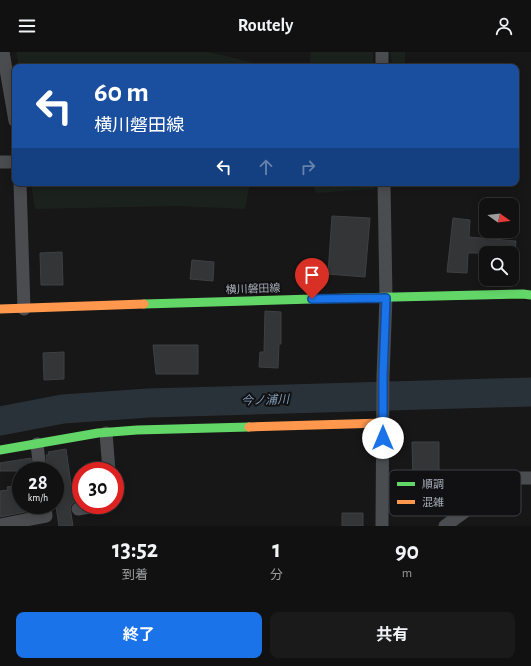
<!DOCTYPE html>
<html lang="ja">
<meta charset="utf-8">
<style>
body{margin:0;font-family:"Alegreya Sans","Noto Sans JP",sans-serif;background:#1a1a1a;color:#f1f3f6;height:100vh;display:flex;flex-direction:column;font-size:15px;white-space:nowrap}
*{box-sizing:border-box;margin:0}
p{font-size:13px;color:#9c9d9f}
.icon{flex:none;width:22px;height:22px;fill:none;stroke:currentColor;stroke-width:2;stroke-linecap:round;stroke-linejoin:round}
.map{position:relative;height:474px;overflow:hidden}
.side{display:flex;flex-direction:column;background:#111;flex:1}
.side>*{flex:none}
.guide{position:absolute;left:12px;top:12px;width:507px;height:122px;border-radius:8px;box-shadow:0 2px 10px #0003,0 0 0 1px #303131;background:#1a4fa0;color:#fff;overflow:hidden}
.needle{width:26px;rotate:104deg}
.tools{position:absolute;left:479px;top:146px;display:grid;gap:8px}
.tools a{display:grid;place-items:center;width:40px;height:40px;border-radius:8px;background:#111;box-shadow:0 2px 10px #0003,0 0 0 1px #303131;font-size:20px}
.speed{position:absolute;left:12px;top:410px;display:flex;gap:8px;font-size:20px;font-weight:700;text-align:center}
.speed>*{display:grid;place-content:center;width:52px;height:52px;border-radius:50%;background:#111;box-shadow:0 2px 10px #0003,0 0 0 1px #303131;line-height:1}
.speed small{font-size:10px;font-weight:400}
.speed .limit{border:6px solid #d22;background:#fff;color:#111}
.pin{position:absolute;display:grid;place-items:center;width:34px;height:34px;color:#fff;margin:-41px -17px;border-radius:50% 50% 50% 0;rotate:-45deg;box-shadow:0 0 4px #0007}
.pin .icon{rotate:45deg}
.me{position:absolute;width:44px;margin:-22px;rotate:0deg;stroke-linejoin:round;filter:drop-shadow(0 0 3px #0008)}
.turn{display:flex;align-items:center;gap:14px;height:84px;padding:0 16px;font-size:18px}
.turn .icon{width:52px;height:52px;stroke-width:2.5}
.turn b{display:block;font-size:28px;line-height:34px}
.lanes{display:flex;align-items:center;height:38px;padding:0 16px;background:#0003;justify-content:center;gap:20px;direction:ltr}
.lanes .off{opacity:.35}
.eta{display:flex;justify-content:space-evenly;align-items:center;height:68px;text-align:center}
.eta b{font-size:24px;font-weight:700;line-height:28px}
.primary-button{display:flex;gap:8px;margin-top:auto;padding:8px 16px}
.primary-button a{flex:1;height:46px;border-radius:8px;background:#1a73e8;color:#fff;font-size:16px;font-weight:700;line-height:46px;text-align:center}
.primary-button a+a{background:#1a1a1a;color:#f1f3f6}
header{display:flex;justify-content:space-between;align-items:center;height:52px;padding:0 16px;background:#111;font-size:18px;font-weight:700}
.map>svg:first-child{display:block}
.green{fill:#1b211c}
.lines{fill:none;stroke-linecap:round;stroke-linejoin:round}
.river{stroke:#2a3239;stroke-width:29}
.building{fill:#343537;stroke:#3f4043}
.street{stroke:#4b4c50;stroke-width:13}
.fast{stroke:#63d668;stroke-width:9}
.slow{stroke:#ff974d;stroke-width:9}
.route-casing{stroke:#114b97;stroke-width:10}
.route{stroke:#1a73e8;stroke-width:7}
.labels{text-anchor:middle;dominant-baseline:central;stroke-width:4;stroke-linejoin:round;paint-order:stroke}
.street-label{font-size:11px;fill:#a8adb8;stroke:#111113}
.water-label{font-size:12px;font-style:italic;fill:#7f9bb3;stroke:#111113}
.key{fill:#111113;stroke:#3e4045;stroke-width:1}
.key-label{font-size:11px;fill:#a8adb8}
</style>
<header><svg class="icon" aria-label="menu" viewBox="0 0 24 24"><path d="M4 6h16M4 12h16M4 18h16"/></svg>Routely<svg class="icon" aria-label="person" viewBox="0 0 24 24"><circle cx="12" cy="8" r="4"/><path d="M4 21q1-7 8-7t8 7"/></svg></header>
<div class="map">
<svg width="531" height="474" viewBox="0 0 531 474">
<rect width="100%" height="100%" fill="#171717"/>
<path class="green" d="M16 0H209L270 15H19Z
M311 0H373V15H309Z
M390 0H405V15H392Z
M31 131H250L245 157 177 154 35 157Z
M312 131H375V137L316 141Z"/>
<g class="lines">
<path class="river" d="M0 369 63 357 149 351 531 340"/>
</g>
<path class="building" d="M332 164 370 166 365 225 328 222Z
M453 166 470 168 469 185 516 189 515 201H468L467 221 447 220Z
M62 200 63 233H41L40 201Z
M192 208 214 210 213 229 190 227Z
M265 259 281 260V292H279L278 316 259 315 260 300H264Z
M153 293H198V322H156Z
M64 300V327L44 328 43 301Z
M412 390H439V429H413Z
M66 397 71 432H73L76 449 73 451 70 455 73 474H59L55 448V419H48L46 403H49L48 400Z
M31 406 32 419H0V411Z
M21 433V453H29L30 459 0 465V439L8 438 7 435Z
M342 461H363V474H342Z"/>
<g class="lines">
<path class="street" d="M3 0 15 69
M382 0V15
M0 110H15
M20 131 24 257
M106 381 109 419
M37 392 40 419
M78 457 101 453
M0 473 46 464 45 453
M382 474 383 324 386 245 384 131
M445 474 511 426H531"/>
<path class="fast" d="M144 252 312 247 523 242 531 243
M0 398 98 381 137 378 249 375"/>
<path class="slow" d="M0 257 144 252
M249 375 383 371"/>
</g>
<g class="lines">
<g class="route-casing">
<path id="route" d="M312 247 386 246 383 324V386"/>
</g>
<use href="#route" class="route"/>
</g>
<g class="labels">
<g class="street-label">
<text transform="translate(253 237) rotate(-2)">横川磐田線</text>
</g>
<g class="water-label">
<text transform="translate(265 348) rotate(-2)">今ノ浦川</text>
</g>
</g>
<rect x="389" y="418" width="132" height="46" rx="6" class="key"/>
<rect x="397" y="430" width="18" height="4" fill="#63d668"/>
<rect x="397" y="448" width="18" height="4" fill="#ff974d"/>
<g class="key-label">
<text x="422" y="436">順調</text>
<text x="422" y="454">混雑</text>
</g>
</svg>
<div class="tools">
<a><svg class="needle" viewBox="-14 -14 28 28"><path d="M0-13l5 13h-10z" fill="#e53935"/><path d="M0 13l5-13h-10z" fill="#9c9d9f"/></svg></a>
<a><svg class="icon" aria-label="search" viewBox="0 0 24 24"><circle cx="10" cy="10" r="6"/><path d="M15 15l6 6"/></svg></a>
</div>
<div class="speed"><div>28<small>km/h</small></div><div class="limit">30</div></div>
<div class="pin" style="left:312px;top:247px;background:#d93025"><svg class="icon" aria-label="arrive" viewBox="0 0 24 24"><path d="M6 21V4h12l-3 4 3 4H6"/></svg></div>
<svg class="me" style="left:383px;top:386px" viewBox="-20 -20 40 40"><circle r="19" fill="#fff"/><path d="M0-13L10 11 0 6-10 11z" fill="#1a73e8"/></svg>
<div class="guide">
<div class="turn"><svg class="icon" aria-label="left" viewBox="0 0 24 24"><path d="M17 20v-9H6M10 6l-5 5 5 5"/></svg><div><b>60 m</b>横川磐田線</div></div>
<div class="lanes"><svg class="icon" aria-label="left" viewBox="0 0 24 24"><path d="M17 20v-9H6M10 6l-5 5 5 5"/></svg><svg class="icon off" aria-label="ahead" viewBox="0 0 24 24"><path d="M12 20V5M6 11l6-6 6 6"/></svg><svg class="icon off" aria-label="right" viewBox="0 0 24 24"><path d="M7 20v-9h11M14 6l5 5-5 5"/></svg></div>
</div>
</div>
<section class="side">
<div class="eta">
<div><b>13:52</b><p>到着</p></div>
<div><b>1</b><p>分</p></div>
<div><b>90</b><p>m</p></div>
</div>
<div class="primary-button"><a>終了</a><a>共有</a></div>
</section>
